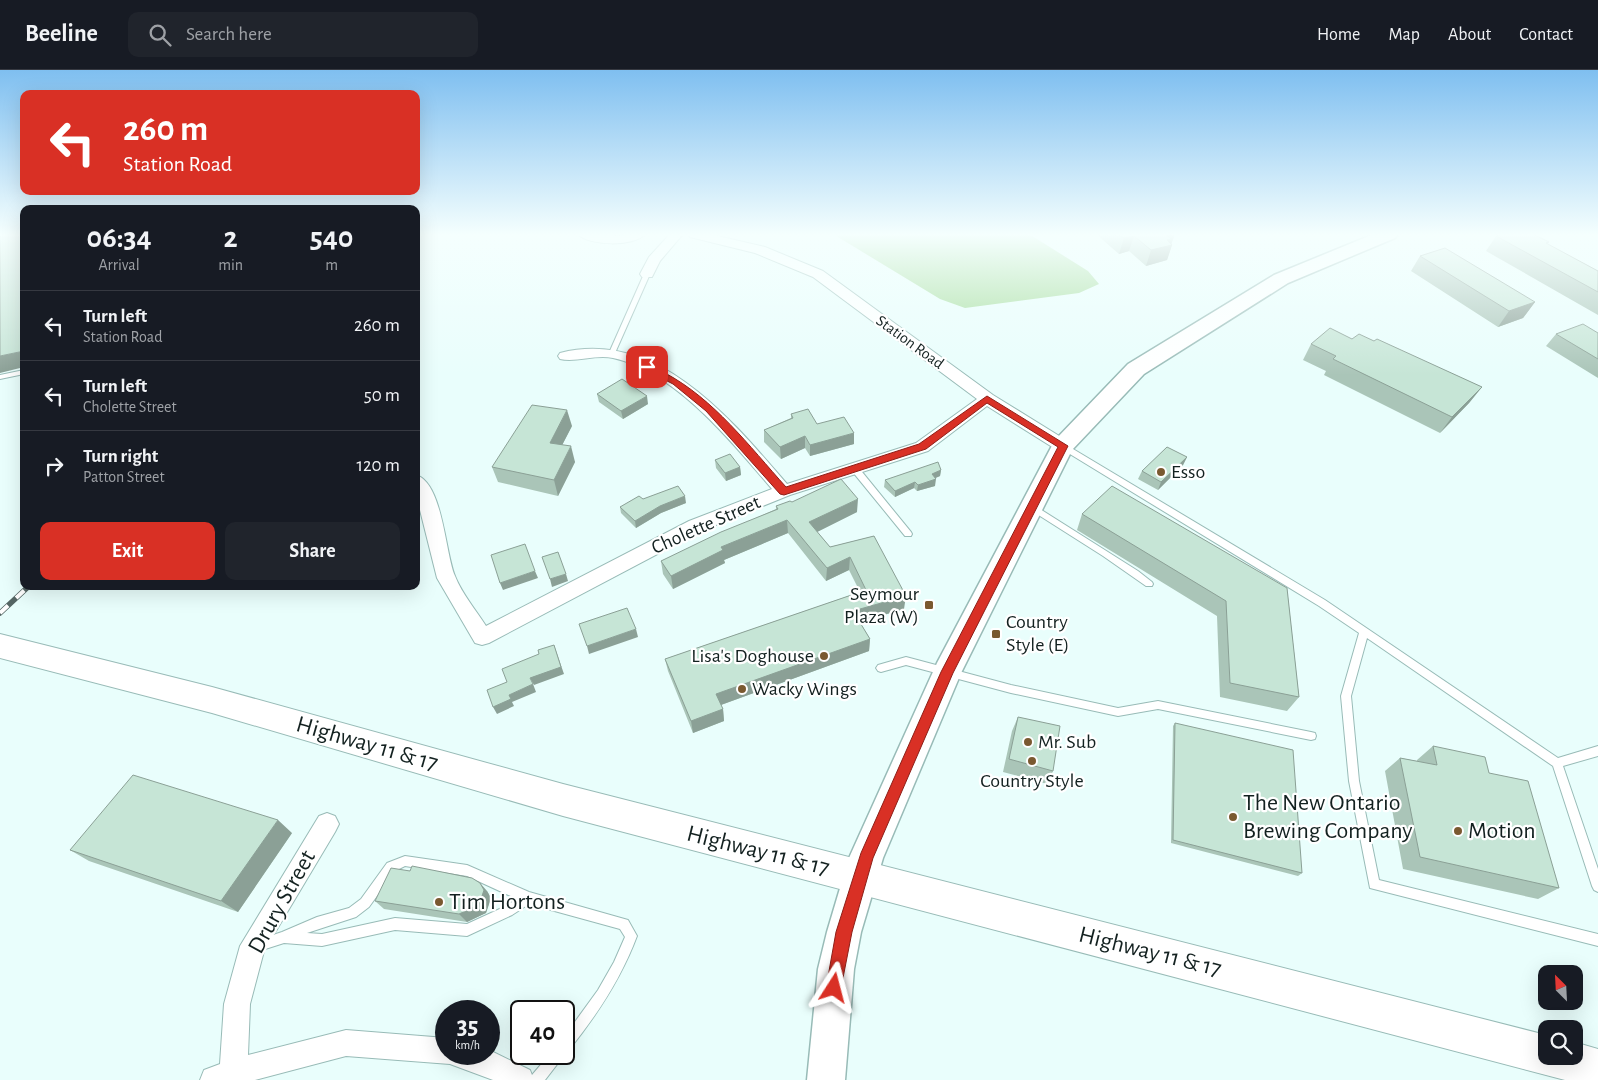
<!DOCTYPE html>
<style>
body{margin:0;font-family:"Alegreya Sans",sans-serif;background:#20242c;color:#f1f3f6;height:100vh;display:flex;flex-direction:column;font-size:19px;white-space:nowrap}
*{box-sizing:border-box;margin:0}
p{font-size:16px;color:#9ea1a6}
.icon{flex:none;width:28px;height:28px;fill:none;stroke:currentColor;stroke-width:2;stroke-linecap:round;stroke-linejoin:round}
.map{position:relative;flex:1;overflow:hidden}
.sheet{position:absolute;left:20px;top:135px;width:400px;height:385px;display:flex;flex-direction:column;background:#171b24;border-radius:10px;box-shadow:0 5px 20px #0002}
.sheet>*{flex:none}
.hud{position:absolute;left:20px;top:20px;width:400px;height:105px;border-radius:10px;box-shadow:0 5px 20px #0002;background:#d93025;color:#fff;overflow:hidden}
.needle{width:32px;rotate:336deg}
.fabs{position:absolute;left:1538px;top:895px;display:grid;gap:10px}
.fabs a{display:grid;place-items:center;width:45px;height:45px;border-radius:10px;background:#171b24;box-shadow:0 5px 20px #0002;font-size:25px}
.speed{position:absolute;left:435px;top:930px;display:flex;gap:10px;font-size:25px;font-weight:700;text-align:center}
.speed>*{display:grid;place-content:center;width:65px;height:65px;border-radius:50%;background:#171b24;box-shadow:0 5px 20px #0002;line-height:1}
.speed small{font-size:12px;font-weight:400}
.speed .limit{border:2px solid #111;border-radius:8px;background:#fff;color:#111}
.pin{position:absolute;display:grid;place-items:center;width:42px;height:42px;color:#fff;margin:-21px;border-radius:10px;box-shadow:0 2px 8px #0006}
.me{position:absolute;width:55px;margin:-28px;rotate:9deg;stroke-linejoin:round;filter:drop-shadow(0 0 4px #0008)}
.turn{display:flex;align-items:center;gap:18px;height:105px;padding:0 20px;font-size:22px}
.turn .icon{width:65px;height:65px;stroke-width:2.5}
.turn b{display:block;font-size:35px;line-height:42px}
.eta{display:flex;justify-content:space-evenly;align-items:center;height:85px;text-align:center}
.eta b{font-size:30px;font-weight:700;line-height:35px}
.button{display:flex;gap:10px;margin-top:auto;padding:10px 20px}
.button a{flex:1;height:58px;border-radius:10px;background:#d93025;color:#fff;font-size:20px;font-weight:700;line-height:58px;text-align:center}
.button a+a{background:#20242c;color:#f1f3f6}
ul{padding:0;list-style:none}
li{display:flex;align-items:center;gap:15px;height:70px;padding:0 20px;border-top:1px solid #363941}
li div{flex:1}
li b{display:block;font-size:19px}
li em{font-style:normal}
header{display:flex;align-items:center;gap:30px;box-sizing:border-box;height:70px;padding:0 25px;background:#171b24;border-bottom:1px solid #363941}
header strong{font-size:24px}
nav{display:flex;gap:28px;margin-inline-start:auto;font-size:18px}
.search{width:350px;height:45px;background:#20242c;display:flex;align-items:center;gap:12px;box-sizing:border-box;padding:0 18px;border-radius:10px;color:#9ea1a6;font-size:19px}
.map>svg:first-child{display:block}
.green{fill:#a2db98}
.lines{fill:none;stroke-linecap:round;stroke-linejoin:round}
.lane-casing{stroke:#98bbb7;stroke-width:2}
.street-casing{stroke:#98bbb7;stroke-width:2}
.secondary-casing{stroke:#98bbb7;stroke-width:3}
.highway-casing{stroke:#98bbb7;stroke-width:2}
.lane{fill:#fff;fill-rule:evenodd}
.street{fill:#fff;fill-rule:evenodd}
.secondary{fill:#fff;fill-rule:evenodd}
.highway{fill:#fff;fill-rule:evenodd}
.rail-casing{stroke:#556664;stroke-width:5.5}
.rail{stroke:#fff;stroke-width:4;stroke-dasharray:11;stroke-linecap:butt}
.wall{fill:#aac5b8}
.shaded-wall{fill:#8ba096}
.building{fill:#c6e5d6;stroke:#8ba096}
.route{fill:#d93025;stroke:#8d1f18}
.poi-dot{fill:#7a5930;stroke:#fff;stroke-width:2}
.labels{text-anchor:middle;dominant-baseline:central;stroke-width:4.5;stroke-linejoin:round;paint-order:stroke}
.far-street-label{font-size:16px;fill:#132120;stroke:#fff}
.poi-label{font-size:20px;fill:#132120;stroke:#fff;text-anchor:start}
.street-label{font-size:20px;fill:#132120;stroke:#fff}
.near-street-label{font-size:24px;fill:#132120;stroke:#fff}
.near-poi-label{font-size:24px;fill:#132120;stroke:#fff;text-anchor:start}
</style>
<header>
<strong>Beeline</strong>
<div class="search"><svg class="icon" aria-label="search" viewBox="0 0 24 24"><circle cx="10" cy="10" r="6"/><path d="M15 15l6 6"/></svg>Search here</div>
<nav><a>Home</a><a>Map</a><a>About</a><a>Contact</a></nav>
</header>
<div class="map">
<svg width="1598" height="1010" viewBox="0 0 1598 1010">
<rect width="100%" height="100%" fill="#e9fefc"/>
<path class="green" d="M833 164H1029L1088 201 1099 214 1079 223 965 238 940 229Z"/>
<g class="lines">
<g class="lane-casing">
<path id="lane" d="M647 202 650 204 615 283 612 285H610L609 283 644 204Z
M24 300V304L0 309V305Z
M1063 373 1325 530 1558 688 1598 676V686L1563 696 1598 799V822L1594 820 1592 816 1553 696 1367 568 1351 626 1359 711 1379 810 1598 864V876L1370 818 1349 711 1341 626 1359 563 1319 536 1060 378 1059 376Z
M855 396 858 397 911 462 912 464 911 466H905L852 401 851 399Z
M1032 434 1138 501 1152 512 1153 514 1152 516H1146L1103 486 1029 439 1028 437Z
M906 587 1011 615 1118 638 1158 631 1311 662 1315 663 1316 666 1315 669 1311 670 1158 639 1118 646 1011 623 906 595 881 602 878 601 876 598 878 595Z
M405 786 467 795 529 822 628 850 637 866C621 909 597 945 568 981L564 983 562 988 545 1010H531L532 1005 550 984H564V967L598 920 614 892 625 867 620 859 529 834 512 845 467 866 395 860 322 876 284 873 259 881 255 879 253 875 255 871 282 862 317 847 349 838 361 829 387 793ZM405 796 467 806 517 829 504 837 467 854 395 848 322 864 307 863 356 847 369 837 395 801Z"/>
</g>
<g class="street-casing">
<path id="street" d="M578 164 619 166 645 164C635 177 588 176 578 164Z
M670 164H683L660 191 652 207H642L640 204 649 187Z
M689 164H709L765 177 823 201 993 325 1069 372 1071 376 1069 380H1057L987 336 928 381 790 425 701 461 489 573 482 575 475 573 437 508 416 424V405C443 413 445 483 455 506 462 524 476 540 486 556L689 451 772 419C732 372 676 302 613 288 595 284 576 293 560 289L558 286 560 283C657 258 731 349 787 414L916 373 977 329 813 207 755 183 690 167Z
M327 743 335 746 339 754 335 762 264 881 250 934 248 985 346 960 446 968V984H489V980L530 1000 534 1010H493L450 994 346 986 255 1010H200L204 1000 220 994 224 934 240 876 319 746Z"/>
</g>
<g class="secondary-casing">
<path id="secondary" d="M1374 164H1398L1395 168 1288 213 1144 304 1072 380 961 603 883 788 861 862 854 899 845 1010H807L818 899 827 862 849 788 937 593 1055 370 1128 294 1274 205Z"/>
</g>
<g class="highway-casing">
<path id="highway" d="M0 564 212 617 563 714 1546 965V986H1574V972L1598 979V1010H1565L563 746 212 643 0 588Z"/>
</g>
<use href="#lane" class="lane"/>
<use href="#street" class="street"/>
<use href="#secondary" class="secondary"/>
<use href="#highway" class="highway"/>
<g class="rail-casing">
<path id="rail" d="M0 543 29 516"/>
</g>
<use href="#rail" class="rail"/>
</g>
<path class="wall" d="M1096 164H1175L1171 174 1172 175 1167 190 1146 196 1129 181 1119 184Z
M1496 166 1549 172 1547 174 1598 201V245L1486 181Z
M1420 186 1535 232 1523 248 1498 257 1411 201Z
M1598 263V308L1546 276 1556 264Z
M1352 269 1374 271 1482 317 1469 333 1440 363 1324 305 1326 301 1303 290 1311 274Z
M597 324 648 334 623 349 599 332Z
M791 344 817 354 854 374 810 386 805 378 781 389 764 372V360L791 348Z
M572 356 562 375 575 392 558 426 498 412 492 397Z
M1187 387 1183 395 1158 420 1138 409 1142 401Z
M715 390 740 397 741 405 726 411 716 398Z
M941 400 940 406 935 408V416L917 421 914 418 895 427 884 417 885 410Z
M643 429 686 433 661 443 636 458 621 443 620 437Z
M792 432 857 442 817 462 830 477 874 466 904 539 860 552 870 569 869 581 721 635 723 639 724 651 693 663 668 601 665 589 860 522 849 500 826 511 788 463 724 490 725 493 673 519 663 504 661 491 776 439V436Z
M1082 444 1287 518 1299 627 1287 641 1220 627 1217 546 1077 460Z
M1018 647 1053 701 1047 714 1003 702 1012 661Z
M1175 653 1302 803 1298 806 1171 773 1173 656Z
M1433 676 1489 703 1559 818 1538 829 1403 799 1385 701 1400 688 1417 691V690Z
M292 763 238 842 89 791 70 780Z
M487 821 491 828 486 843 467 852 384 839 375 831Z"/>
<path class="shaded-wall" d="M1171 164H1175L1171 175H1172L1167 190 1146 196 1151 180 1166 165Z
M1134 166 1129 181 1119 184 1124 168Z
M1535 232 1523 248 1498 257 1509 241Z
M24 281V297L0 303V286Z
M1482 317 1469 333 1440 363 1452 347Z
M647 326 648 334 623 349 621 341Z
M567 340 572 356 555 389 550 373Z
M854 363V374L810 386V375Z
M805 366V378L781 389 780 377Z
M571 376 575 392 558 426 554 410Z
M1187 387 1183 395 1158 420 1161 412Z
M740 397 741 405 726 411 725 403Z
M941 400 940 406 931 410 932 404Z
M936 409 935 416 917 421 918 415Z
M915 412 914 418 895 427V421Z
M685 426 686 433 661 443 636 458 635 451 660 436Z
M858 429 857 442 809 466V452Z
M787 450 788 463 724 490 725 493 673 519 671 506 721 477Z
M850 487 849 500 826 511 827 498Z
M535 501 538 508 503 520 500 513Z
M566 504 568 511 552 517 550 509Z
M906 526 904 539 852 554 853 541Z
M636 559 638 567 589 584 587 576Z
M870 569 869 581 718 636 716 624Z
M554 575 564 604 534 615 530 608Z
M533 614 536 622 512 632 514 636 497 644 493 637 509 625Z
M723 639 724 651 693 663 691 651Z
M278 750 292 763 238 842 221 831Z
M480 813 487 821 491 828 486 843 467 852 459 844Z"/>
<path class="building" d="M1 164H24V281L0 286V168Z
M1118 164H1171L1166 165 1171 169 1167 170 1172 175 1151 180 1134 166 1124 168Z
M1504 164H1533L1549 172 1546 173 1598 201V222L1496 166Z
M1445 178 1535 232 1509 241 1420 186Z
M1583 254 1598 263V289L1556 264Z
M1330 258 1352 269 1359 264 1374 271 1377 269 1482 317 1452 347 1333 289 1336 286 1311 274Z
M622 309 647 326 621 341 597 324Z
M532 335 567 340 550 373 571 376 554 410 492 397Z
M808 339 817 354 844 347 854 363 810 375 805 366 780 377 764 360 793 348 791 344Z
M1167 377 1187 387 1161 412 1142 401Z
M730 384 740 397 725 403 715 390Z
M938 392 941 400 932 404 936 409 918 415 915 412 895 421 885 410Z
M841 409 858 429 809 452 830 477 874 466 906 526 853 541 870 569 716 624 723 639 691 651 665 589 866 520 850 487 827 498 787 450 721 477 723 480 671 506 661 491 721 462 778 439 776 436 790 431 792 432Z
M678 416 685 426 660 436 635 451 620 437 639 426 643 429Z
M1112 416 1287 518 1299 627 1230 613 1226 531 1082 444Z
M525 474 535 501 500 513 491 485Z
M558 482 566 504 550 509 542 487Z
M627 538 636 559 587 576 579 554Z
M554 575 561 597 530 608 533 614 509 625 511 629 493 637 487 620 507 612 502 599 539 584 538 580Z
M1018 647 1060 656 1053 701 1009 689Z
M1175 653 1293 680 1302 803 1173 770Z
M1433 676 1485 687 1489 703 1528 711 1559 818 1420 787 1400 688 1437 695Z
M133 705 278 750 221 831 70 780Z
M412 796 472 808 480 813 484 820 479 835 459 844 375 831 391 798 410 801Z"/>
<linearGradient id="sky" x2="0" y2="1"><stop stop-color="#7fbff0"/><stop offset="0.54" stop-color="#f5fffe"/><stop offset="1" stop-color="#f5fffe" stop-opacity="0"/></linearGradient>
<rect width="1598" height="305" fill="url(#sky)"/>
<path class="route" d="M644 295C651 293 658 299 665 303 714 329 749 376 786 417L919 374 987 326 1068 376 953 603 873 788 852 862 841 918 839 924 834 926 828 924 826 918 836 862 861 783 941 602 1058 377 987 333 926 379 784 425 780 424 706 341 673 314 644 299Z"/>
<g class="poi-dot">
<circle cx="1161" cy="402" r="5"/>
<rect x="924" y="530" width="10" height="10" rx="2.5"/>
<rect x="991" y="559" width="10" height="10" rx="2.5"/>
<circle cx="824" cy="586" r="5"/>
<circle cx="742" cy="619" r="5"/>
<circle cx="1028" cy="672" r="5"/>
<circle cx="1032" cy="691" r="5"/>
<circle cx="1233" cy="747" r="5"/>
<circle cx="1458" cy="761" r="5"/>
<circle cx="439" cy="832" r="5"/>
</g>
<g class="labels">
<g class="far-street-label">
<text transform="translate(910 272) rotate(36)">Station Road</text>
</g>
<g class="poi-label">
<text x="1171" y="402">Esso</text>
<text x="919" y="524" text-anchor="end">Seymour<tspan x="919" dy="23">Plaza (W)</tspan></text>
<text x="1006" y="552">Country<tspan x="1006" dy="23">Style (E)</tspan></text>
<text x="814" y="586" text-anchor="end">Lisa's Doghouse</text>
<text x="752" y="619">Wacky Wings</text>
<text x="1038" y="672">Mr. Sub</text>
<text x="1032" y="711" text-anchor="middle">Country Style</text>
</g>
<g class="street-label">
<text transform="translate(706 455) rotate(-24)">Cholette Street</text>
</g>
<g class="near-street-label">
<text transform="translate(367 674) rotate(16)">Highway 11 &amp; 17</text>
<text transform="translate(758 781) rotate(14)">Highway 11 &amp; 17</text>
<text transform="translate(282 832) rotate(-61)">Drury Street</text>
<text transform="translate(1150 882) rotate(14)">Highway 11 &amp; 17</text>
</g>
<g class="near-poi-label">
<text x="1243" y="733">The New Ontario<tspan x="1243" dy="28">Brewing Company</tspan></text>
<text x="1468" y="761">Motion</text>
<text x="449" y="832">Tim Hortons</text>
</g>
</g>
</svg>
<div class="fabs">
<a><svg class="needle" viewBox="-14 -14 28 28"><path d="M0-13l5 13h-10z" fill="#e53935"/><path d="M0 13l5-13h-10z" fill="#9ea1a6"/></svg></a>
<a><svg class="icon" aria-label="search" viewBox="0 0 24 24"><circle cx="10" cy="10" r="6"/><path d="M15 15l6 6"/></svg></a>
</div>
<div class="speed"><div>35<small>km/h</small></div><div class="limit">40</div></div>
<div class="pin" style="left:647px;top:297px;background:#d93025"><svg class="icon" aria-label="arrive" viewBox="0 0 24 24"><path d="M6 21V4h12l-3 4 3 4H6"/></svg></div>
<svg class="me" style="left:834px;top:918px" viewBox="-20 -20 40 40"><path d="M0-17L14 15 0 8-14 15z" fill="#d93025" stroke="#fff" stroke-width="4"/></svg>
<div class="hud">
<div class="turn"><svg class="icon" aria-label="left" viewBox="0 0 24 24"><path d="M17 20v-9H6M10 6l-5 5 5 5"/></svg><div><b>260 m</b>Station Road</div></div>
</div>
<section class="sheet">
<div class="eta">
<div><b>06:34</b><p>Arrival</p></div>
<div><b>2</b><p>min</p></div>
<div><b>540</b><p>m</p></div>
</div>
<ul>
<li><svg class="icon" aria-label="left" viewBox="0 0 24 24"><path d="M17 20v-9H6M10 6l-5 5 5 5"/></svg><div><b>Turn left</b><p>Station Road</p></div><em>260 m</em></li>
<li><svg class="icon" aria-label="left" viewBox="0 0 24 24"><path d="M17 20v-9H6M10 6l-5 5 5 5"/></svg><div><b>Turn left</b><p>Cholette Street</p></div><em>50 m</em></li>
<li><svg class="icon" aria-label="right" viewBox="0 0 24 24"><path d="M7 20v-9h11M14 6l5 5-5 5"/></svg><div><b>Turn right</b><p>Patton Street</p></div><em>120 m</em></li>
</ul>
<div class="button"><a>Exit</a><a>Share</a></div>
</section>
</div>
